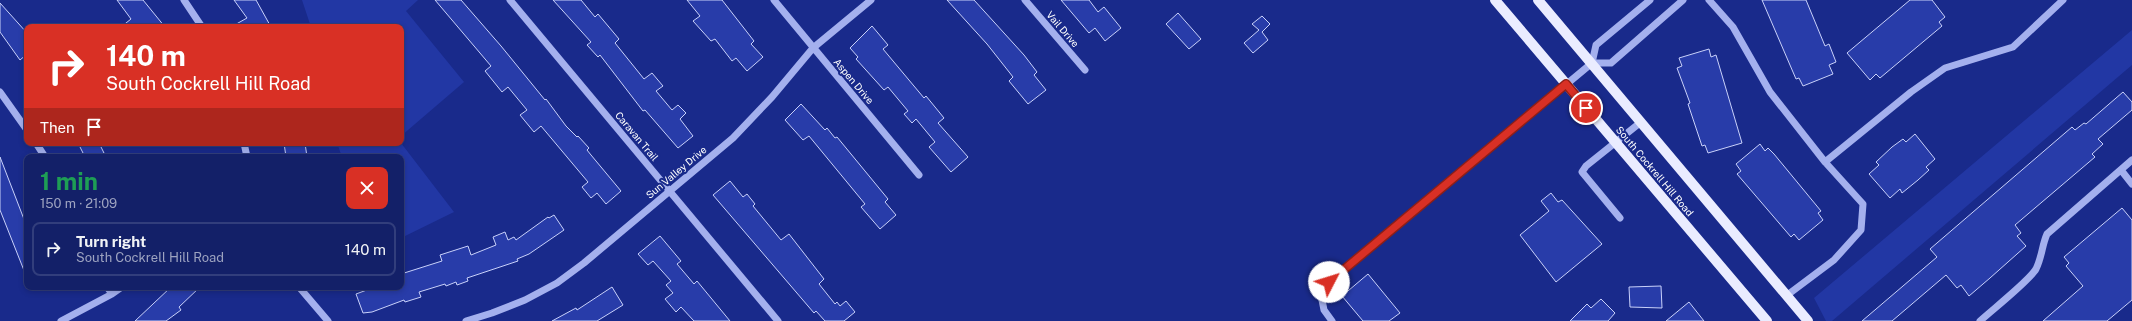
<!DOCTYPE html>
<meta charset="utf-8">
<style>
body{margin:0;font-family:"Public Sans",sans-serif;background:#202d71;color:#f1f3f6;height:100vh;display:flex;flex-direction:column;font-size:15px;white-space:nowrap}
*{box-sizing:border-box;margin:0}
p{font-size:13px;color:#9da3c0}
.icon{flex:none;width:22px;height:22px;fill:none;stroke:currentColor;stroke-width:2;stroke-linecap:round;stroke-linejoin:round}
.map{position:relative;flex:1;overflow:hidden}
.panel{position:absolute;left:24px;top:154px;width:380px;height:136px;display:flex;flex-direction:column;background:#132068;border-radius:8px;box-shadow:0 2px 6px #0003,0 0 0 1px #323e7c}
.panel>*{flex:none}
.banner{position:absolute;left:24px;top:24px;width:380px;height:122px;border-radius:8px;box-shadow:0 2px 6px #0003,0 0 0 1px #323e7c;background:#d93025;color:#fff;overflow:hidden}
.pin{position:absolute;display:grid;place-items:center;width:34px;height:34px;color:#fff;margin:-17px;border:2px solid #fff;border-radius:50%;box-shadow:0 1px 4px #0007}
.me{position:absolute;width:44px;margin:-22px;rotate:50deg;stroke-linejoin:round;filter:drop-shadow(0 0 3px #0008)}
.turn{display:flex;align-items:center;gap:14px;height:84px;padding:0 16px;font-size:18px}
.turn .icon{width:52px;height:52px;stroke-width:2.5}
.turn b{display:block;font-size:28px;line-height:34px}
.then{display:flex;align-items:center;height:38px;padding:0 16px;background:#0003;gap:8px;font-size:15px}
.round{display:grid;place-items:center;flex:none;width:42px;height:42px;border-radius:8px;background:#202d71}
.overview{display:flex;align-items:center;justify-content:space-between;height:68px;padding:0 16px}
h1{font-size:24px;font-weight:700;line-height:30px;color:#1e9e55}
ul{padding:0;list-style:none}
li{display:flex;align-items:center;gap:12px;height:54px;margin:0 8px 6px;padding:0 8px;border:2px solid #323e7c;border-radius:8px}
li div{flex:1}
li b{display:block;font-size:15px}
li em{font-style:normal}
.map>svg:first-child{display:block}
.green{fill:#2237a4}
.building{fill:#283ca9;stroke:#c9d1fa}
.lines{fill:none;stroke-linecap:round;stroke-linejoin:round}
.minor{stroke:#a4b0ee;stroke-width:7}
.major{stroke:#eaecff;stroke-width:10}
.route-casing{stroke:#8d1f18;stroke-width:10}
.route{stroke:#d93025;stroke-width:7}
.labels{text-anchor:middle;dominant-baseline:central;stroke-width:4;stroke-linejoin:round;paint-order:stroke}
.street-label{font-size:10px;fill:#fff;stroke:#192a8b}
</style>
<div class="map">
<svg width="2132" height="321" viewBox="0 0 2132 321">
<rect width="100%" height="100%" fill="#192a8b"/>
<path class="green" d="M302 0H418L406 11 464 82 401 136V27H311Z
M2132 30V65L1832 321H1826L1814 298Z
M337 143H401L454 212 401 238V157H342Z"/>
<path class="building" d="M117 0H143L165 27H121L131 19Z
M234 0H256L271 27H231L247 18Z
M435 0H461L501 46 545 100 546 99 566 126 577 137 578 136 589 148 587 150 591 155 621 191 606 204 597 193 591 198 582 187 588 182 541 126 534 132 520 115 527 110 508 87 502 92 485 71 491 66Z
M553 0H581L595 17 598 14 619 39 615 43 644 79 652 73 663 86 656 91 672 110 678 105 686 113 680 119 693 136 678 148 645 110 643 111 600 55 598 57 587 45 591 42Z
M687 0H722L754 41 751 44 763 57 747 71 736 58 732 61 715 39 711 41 693 21 700 16Z
M947 0H974L1024 55 1037 72 1034 75 1046 90 1028 104 1009 81 1013 77 987 44Z
M1061 0H1089L1098 12 1104 7 1121 28 1105 41 1095 28 1089 33Z
M1762 0H1806L1825 46 1829 44 1836 62 1829 65 1833 74 1803 86 1799 78 1796 79Z
M1910 0H1932L1945 17 1939 22 1942 26 1880 78 1876 74 1870 80 1847 53Z
M0 3 27 33V54L20 60 0 32Z
M1178 13 1201 39 1189 49 1166 24Z
M1262 16 1270 24 1262 32 1268 40 1253 53 1244 43 1259 30 1252 24Z
M872 26 888 45 883 49 924 98 926 96 944 118 938 123 968 157 951 172 929 147 935 142 916 119 912 123 904 114 908 111 888 87 884 90 856 59 858 57 850 48Z
M1709 49 1711 57 1716 55 1742 143 1708 153 1705 145 1702 146 1688 104 1690 103 1677 68 1682 66 1679 58Z
M2123 92 2132 102V110L2098 139 2103 144 2092 154 2095 157 2015 225 2021 233 2017 236 2026 246 1990 278 1969 296 1961 285 1957 288 1946 275 1892 321H1862L1937 257 1930 249 2072 127 2075 130 2084 123 2086 124Z
M801 104 825 130 827 128 835 138 837 137 888 199 885 202 896 215 880 229 861 207 865 204 809 136 803 140 785 120Z
M1915 134 1935 159 1926 167 1929 170 1918 180 1902 193 1900 189 1890 198 1869 174 1879 165 1876 162 1892 147 1903 139 1906 142Z
M78 143H99L104 153 95 157H85Z
M284 143H305L307 157H286Z
M1760 144 1765 151 1768 148 1774 154 1821 211 1818 213 1823 220 1799 240 1794 234 1791 237 1737 174 1741 171 1736 164Z
M0 157 27 227V278L0 210Z
M730 181 743 197 747 194 755 204 753 206 781 240 789 234 824 279 819 284 835 304 837 302 840 306 846 301 855 312 844 321H825L816 311 814 313 713 195Z
M1551 193 1558 202 1562 200 1602 244 1556 282 1520 235 1549 211 1541 201Z
M2122 208 2132 220V300L2107 321H2043L2083 286 2066 266 2069 263 2064 257Z
M554 215 564 230 529 254 517 259 518 261 467 278 468 281 457 285 456 282 446 286 445 284 419 292 421 297 405 302 404 300 372 312 363 313 356 294 375 287H401V274L442 261 440 255 468 246 471 255 496 245 493 237 505 232 508 240 514 237 516 240 548 217 549 218Z
M660 236 681 261 677 264 694 284 697 281 730 321H694L681 307 676 312 665 299 673 293 666 285 671 281 653 261 648 265 638 254Z
M1368 274 1400 313 1389 321H1363L1342 296Z
M1661 286 1662 308 1630 307 1629 287Z
M171 287H200L179 307 181 310 166 321H135Z
M612 287 623 305 597 321H552L576 308 577 310Z
M1601 299 1615 313 1608 321H1570L1587 304 1591 308Z
M1689 302 1704 321H1666Z"/>
<g class="lines">
<path class="minor" d="M184 0 202 27
M510 0 778 321
M774 0 919 175
M1025 0 1085 70
M1709 0 1733 27 1770 92 1825 162
M1592 63H1611L1683 0
M1592 63 1596 45 1650 0
M0 92 27 130
M36 143 45 157
M244 143 247 157
M2121 170 2132 184
M1620 218 1582 172 1586 166 1641 122
M107 287 112 294
M299 287 328 321
M1786 296 1834 260 1861 230 1863 204 1825 162 1911 92 1945 68 2013 47 2063 0
M61 321 112 294 122 287
M466 321 492 313 525 300 557 283 584 263 733 138 772 97 813 48 871 0
M1332 321 1324 310 1321 295 1329 282 1592 63
M1980 321C1992 310 2030 280 2036 269 2042 257 2042 245 2047 234L2132 160"/>
<path class="major" d="M1495 0 1767 321
M1538 0 1808 321"/>
</g>
<g class="lines">
<g class="route-casing">
<path id="route" d="M1329 282 1566 84 1586 108"/>
</g>
<use href="#route" class="route"/>
</g>
<g class="labels">
<g class="street-label">
<text transform="translate(1063 29) rotate(49)">Vail Drive</text>
<text transform="translate(854 81) rotate(50)">Aspen Drive</text>
<text transform="translate(637 136) rotate(50)">Caravan Trail</text>
<text transform="translate(1655 171) rotate(50)">South Cockrell Hill Road</text>
<text transform="translate(676 172) rotate(-40)">Sun Valley Drive</text>
</g>
</g>
</svg>
<div class="pin" style="left:1586px;top:108px;background:#d93025"><svg class="icon" aria-label="arrive" viewBox="0 0 24 24"><path d="M6 21V4h12l-3 4 3 4H6"/></svg></div>
<svg class="me" style="left:1329px;top:282px" viewBox="-20 -20 40 40"><circle r="19" fill="#fff"/><path d="M0-13L10 11 0 6-10 11z" fill="#d93025"/></svg>
<div class="banner">
<div class="turn"><svg class="icon" aria-label="right" viewBox="0 0 24 24"><path d="M7 20v-9h11M14 6l5 5-5 5"/></svg><div><b>140 m</b>South Cockrell Hill Road</div></div>
<div class="then">Then<svg class="icon" aria-label="arrive" viewBox="0 0 24 24"><path d="M6 21V4h12l-3 4 3 4H6"/></svg></div>
</div>
<section class="panel">
<div class="overview"><div><h1>1 min</h1><p>150 m · 21:09</p></div><a class="round" style="background:#d93025;color:#fff"><svg class="icon" aria-label="close" viewBox="0 0 24 24"><path d="M6 6l12 12M18 6L6 18"/></svg></a></div>
<ul>
<li><svg class="icon" aria-label="right" viewBox="0 0 24 24"><path d="M7 20v-9h11M14 6l5 5-5 5"/></svg><div><b>Turn right</b><p>South Cockrell Hill Road</p></div><em>140 m</em></li>
</ul>
</section>
</div>
